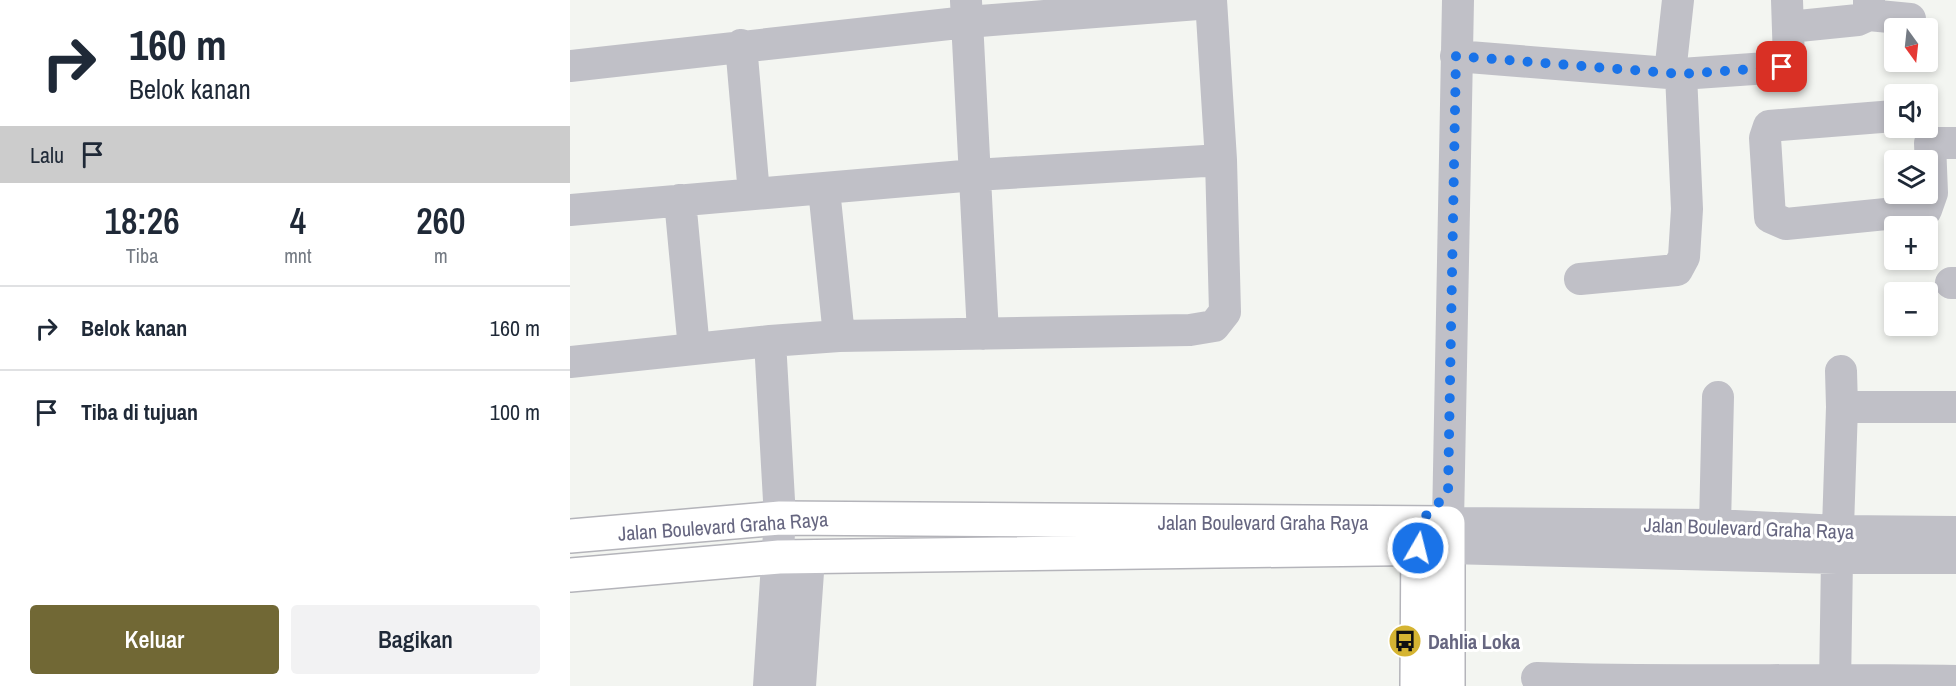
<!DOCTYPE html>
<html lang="id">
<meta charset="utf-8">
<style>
body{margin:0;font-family:"Archivo Narrow",sans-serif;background:#f2f2f3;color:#1f2937;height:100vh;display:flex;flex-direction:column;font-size:22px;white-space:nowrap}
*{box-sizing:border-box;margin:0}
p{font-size:20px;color:#747a83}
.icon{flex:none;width:33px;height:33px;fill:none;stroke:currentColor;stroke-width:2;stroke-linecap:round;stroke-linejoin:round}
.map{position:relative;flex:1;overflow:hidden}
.panel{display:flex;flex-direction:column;background:#fff;width:570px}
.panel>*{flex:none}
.banner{background:#fff;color:#1f2937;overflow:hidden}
.needle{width:39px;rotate:165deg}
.fabs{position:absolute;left:1314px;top:18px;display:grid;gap:12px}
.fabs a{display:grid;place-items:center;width:54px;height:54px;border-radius:6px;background:#fff;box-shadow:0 3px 9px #0003;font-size:30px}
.pin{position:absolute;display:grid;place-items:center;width:51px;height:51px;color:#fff;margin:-26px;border-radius:12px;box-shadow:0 3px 9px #0006}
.me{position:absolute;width:66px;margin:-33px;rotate:8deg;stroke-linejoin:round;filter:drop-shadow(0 0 4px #0008)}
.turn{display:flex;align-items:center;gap:21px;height:126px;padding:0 30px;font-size:27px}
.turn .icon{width:78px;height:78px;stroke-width:2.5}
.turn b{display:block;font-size:42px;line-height:51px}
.then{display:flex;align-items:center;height:57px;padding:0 30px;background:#0003;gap:12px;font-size:22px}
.eta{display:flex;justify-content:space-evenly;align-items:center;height:102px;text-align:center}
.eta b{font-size:36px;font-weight:600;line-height:42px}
.action{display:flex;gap:12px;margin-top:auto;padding:12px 30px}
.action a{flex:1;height:69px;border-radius:6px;background:#716835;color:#fff;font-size:24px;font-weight:600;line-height:69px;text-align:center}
.action a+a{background:#f2f2f3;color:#1f2937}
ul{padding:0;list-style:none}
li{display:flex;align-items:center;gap:18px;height:84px;padding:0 30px;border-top:2px solid #e0e1e3}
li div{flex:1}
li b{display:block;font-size:22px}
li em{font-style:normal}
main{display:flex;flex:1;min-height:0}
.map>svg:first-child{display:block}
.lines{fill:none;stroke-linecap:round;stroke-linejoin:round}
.major-casing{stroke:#b4b4ba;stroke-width:36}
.minor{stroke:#c0c0c7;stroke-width:32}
.major{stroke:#fff;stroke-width:33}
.route{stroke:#1a73e8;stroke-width:10;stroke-dasharray:0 18}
.labels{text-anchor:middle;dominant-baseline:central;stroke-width:6;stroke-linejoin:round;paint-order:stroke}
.street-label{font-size:20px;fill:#666680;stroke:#fff}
.poi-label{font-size:20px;font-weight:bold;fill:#666680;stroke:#fff;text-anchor:start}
</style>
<main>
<section class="panel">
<div class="banner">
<div class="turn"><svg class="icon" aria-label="right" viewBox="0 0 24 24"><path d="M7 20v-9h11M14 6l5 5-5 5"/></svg><div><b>160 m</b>Belok kanan</div></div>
<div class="then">Lalu<svg class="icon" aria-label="arrive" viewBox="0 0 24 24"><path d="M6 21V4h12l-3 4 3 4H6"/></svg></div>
</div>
<div class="eta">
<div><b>18:26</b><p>Tiba</p></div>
<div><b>4</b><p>mnt</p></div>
<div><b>260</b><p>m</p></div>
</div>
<ul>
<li><svg class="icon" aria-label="right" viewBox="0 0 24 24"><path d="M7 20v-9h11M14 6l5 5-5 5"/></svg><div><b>Belok kanan</b></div><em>160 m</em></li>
<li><svg class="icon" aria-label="arrive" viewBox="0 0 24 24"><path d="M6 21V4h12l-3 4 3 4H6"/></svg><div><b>Tiba di tujuan</b></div><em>100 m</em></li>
</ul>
<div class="action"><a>Keluar</a><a>Bagikan</a></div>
</section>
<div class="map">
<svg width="1386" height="686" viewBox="0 0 1386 686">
<rect width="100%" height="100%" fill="#f3f5f1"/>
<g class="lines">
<g class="major-casing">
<path id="major" d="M0 536 210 518 878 523V686
M0 575 209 557 878 548
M847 686 848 526"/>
</g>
<path class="minor" d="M888 0 878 523 1145 525 1269 531 1386 532
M396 1 413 334
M1299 15 1340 19
M1219 27 1288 20 1299 15V0
M171 45 184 194
M886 56 1111 74 1212 67 1219 61 1217 0
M0 66 397 22 641 3
M1100 73 1108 0
M1324 116 1199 126 1195 138 1200 217 1216 224 1356 210 1362 193 1360 143H1386
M254 189 269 336
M110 200 124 349
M0 210 405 175 651 160
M1010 279 1107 270 1114 257 1117 209 1111 74
M1381 283H1386
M0 362 200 341 269 336 620 330 644 326 655 312 651 160 641 0
M1272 407H1386
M1145 525 1148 397
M878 548 1267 558H1386
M967 678C1107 683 1246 678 1386 681
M199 686 210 518 200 341
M230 686 239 558
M1265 686 1267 558 1272 407 1271 371"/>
<use href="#major" class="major"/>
</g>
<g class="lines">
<path class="route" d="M848 548V524L878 493 886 56 1111 74 1212 67"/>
</g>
<defs>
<g id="bus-disc" transform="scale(1.725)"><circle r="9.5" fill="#d5b432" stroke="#fff"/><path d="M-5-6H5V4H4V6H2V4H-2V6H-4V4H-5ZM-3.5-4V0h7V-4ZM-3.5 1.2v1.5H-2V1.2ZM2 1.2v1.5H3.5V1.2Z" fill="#111"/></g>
</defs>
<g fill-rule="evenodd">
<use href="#bus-disc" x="835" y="641"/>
</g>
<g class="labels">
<g class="street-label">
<text x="693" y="522">Jalan Boulevard Graha Raya</text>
<text transform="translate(153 526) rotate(-4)">Jalan Boulevard Graha Raya</text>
<text transform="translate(1179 528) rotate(2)">Jalan Boulevard Graha Raya</text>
</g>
<g class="poi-label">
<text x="858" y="641">Dahlia Loka</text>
</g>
</g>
</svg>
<div class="fabs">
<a><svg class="needle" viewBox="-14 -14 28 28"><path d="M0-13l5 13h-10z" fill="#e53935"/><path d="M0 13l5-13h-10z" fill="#747a83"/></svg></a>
<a><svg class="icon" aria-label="sound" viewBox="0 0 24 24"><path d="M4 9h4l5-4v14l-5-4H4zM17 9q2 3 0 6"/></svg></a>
<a><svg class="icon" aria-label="layers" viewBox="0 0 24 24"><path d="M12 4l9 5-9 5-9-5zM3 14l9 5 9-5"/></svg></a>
<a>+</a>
<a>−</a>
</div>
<div class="pin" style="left:1212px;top:67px;background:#d93025"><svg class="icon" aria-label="arrive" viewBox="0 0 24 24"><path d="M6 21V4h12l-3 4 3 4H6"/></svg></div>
<svg class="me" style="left:848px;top:548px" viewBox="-20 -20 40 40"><circle r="17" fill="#1a73e8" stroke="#fff" stroke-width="3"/><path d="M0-11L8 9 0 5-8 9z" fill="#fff"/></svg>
</div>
</main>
